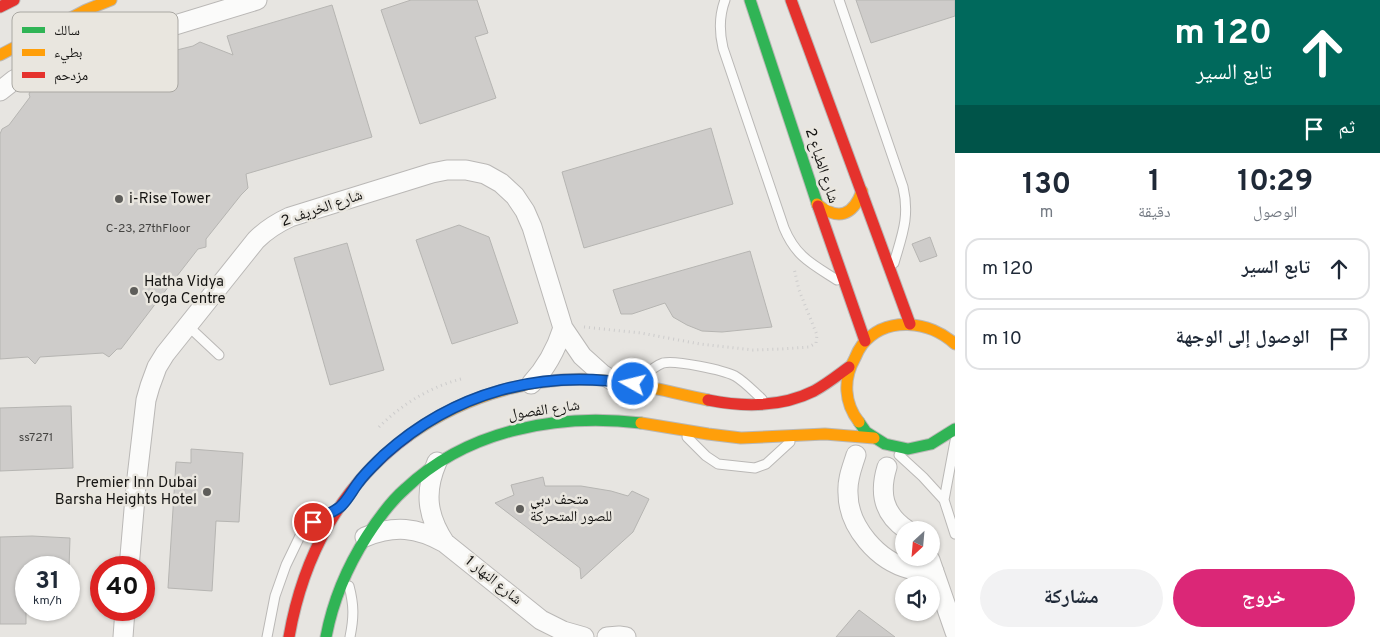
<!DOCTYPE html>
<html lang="ar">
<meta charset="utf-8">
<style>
body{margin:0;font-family:Overpass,"Noto Naskh Arabic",sans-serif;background:#f2f2f3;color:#1f2937;direction:rtl;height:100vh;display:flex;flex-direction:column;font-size:19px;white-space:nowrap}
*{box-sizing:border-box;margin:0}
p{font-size:16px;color:#747a83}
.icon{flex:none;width:28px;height:28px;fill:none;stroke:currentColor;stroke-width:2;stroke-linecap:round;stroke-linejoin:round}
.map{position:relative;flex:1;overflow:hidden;direction:ltr}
.drawer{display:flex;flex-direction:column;background:#fff;width:425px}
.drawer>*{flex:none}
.top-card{background:#00695c;color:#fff;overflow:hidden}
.needle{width:32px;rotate:206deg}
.controls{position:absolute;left:895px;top:521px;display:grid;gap:10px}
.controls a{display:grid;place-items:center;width:45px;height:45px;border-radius:50%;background:#fff;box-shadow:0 1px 4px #0004;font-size:25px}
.speed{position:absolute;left:15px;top:556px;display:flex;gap:10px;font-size:25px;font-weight:700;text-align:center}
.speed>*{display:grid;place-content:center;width:65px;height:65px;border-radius:50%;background:#fff;box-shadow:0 1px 4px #0004;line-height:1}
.speed small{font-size:12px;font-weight:400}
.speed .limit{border:8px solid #d22;background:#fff;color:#111}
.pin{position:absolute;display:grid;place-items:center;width:42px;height:42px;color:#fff;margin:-21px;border:2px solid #fff;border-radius:50%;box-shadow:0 1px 5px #0007}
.me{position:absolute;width:55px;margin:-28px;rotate:278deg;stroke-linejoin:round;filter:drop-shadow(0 0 4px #0008)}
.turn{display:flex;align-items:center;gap:18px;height:105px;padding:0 25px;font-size:22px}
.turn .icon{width:65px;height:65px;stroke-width:2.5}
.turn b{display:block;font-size:35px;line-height:42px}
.then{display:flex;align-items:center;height:48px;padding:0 25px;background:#0003;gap:10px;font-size:19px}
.eta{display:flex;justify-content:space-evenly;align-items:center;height:85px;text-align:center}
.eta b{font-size:30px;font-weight:700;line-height:35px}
.cta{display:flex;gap:10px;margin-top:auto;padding:10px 25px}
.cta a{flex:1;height:58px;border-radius:30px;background:#db2777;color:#fff;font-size:20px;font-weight:700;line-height:58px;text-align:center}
.cta a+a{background:#f2f2f3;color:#1f2937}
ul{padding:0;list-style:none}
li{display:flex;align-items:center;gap:15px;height:62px;margin:0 10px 8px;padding:0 15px;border:2px solid #e0e1e3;border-radius:15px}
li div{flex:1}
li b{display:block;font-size:19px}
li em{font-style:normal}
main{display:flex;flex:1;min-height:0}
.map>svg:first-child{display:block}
.building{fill:#ceccca;stroke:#b6b5b2}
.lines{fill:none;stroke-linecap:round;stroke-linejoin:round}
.lane-casing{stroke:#bab8b6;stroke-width:11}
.street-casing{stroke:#bab8b6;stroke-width:21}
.fast-casing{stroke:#bab8b6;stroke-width:13}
.slow-casing{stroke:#bab8b6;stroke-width:13}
.jam-casing{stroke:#bab8b6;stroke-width:13}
.path{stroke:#cdcccc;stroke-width:3;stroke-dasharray:1 4;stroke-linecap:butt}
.lane{stroke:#fbfbfa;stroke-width:9}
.street{stroke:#fbfbfa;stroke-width:19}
.fast{stroke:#30b455;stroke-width:11}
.slow{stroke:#ff9f0a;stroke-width:11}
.jam{stroke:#e5322d;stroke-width:11}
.route-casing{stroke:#114b97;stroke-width:12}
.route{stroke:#1a73e8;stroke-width:9}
.poi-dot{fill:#5e5d5a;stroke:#e9e6df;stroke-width:2}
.labels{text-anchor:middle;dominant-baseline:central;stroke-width:5;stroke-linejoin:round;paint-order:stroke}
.number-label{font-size:12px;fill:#454442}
.street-label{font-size:15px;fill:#151412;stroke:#e9e6df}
.poi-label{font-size:15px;fill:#151412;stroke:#e9e6df;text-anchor:start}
.key{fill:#e9e6df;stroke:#a9a7a2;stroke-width:1}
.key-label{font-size:14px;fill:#151412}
</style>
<main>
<section class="drawer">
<div class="top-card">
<div class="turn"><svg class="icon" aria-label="ahead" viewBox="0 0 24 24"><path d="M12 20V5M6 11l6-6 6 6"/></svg><div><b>120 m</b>تابع السير</div></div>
<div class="then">ثم<svg class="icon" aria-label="arrive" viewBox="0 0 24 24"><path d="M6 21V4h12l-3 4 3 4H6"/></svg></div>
</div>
<div class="eta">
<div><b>10:29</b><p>الوصول</p></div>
<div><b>1</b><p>دقيقة</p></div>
<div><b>130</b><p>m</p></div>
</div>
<ul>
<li><svg class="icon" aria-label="ahead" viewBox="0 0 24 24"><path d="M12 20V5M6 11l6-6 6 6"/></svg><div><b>تابع السير</b></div><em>120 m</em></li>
<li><svg class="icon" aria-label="arrive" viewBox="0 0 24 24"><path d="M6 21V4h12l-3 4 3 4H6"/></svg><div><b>الوصول إلى الوجهة</b></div><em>10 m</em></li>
</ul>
<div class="cta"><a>خروج</a><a>مشاركة</a></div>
</section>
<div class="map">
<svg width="955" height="637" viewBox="0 0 955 637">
<rect width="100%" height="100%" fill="#e7e5e1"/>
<path class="building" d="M411 0H477L488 33 475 37 496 98 420 124 381 10Z
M856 0H955V16L871 43Z
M332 5 372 137 246 174 248 188 241 195 206 239V247L198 249 177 276V283L169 286 121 349H117L109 357 103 353 40 357 35 364 28 357 0 359V134L2 129 9 125 30 97 29 94 32 88 38 86 43 88 60 81 104 72 112 66 193 46 200 42 233 55 227 36Z
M711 128 733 204 584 248 562 172Z
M459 225 489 237 518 323 452 344 416 240Z
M930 237 937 256 920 262 912 244Z
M347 243 384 370 330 385 294 258Z
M750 251 772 327 722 332 702 331 687 325 673 317 665 303 632 314H621L613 290Z
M63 406H71L73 468 0 471V408Z
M191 449 243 453 239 522 216 521 212 591 168 588 176 462 191 463Z
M543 477 545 486H581L611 491 628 496 632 491 649 499 633 532 581 579 580 568 495 503 514 495 511 485Z
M32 536 70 538 69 568H26V624H0V537Z
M859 610 895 637H836Z"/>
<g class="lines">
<g class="lane-casing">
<path id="lane" d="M725 0C719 16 719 31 723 48L784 228C796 257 812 264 837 280
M839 0 903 187C910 217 902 235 894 263
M187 325 219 355
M638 381C645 375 654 366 663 363 676 360 723 370 735 376 745 382 753 391 762 399
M687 437 706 456 718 464 755 468 766 464 790 442
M899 455 923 477 944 500 955 534
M944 500 955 441
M349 586C354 605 354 617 350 637
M267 637 275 596 286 565 300 536 308 526 327 514"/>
</g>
<g class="street-casing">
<path id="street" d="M0 91 14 80 41 66 257 0
M531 384C547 367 556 350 563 328
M856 455C852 468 847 479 848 493 848 527 878 561 910 569 918 570 926 570 934 571
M437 462C424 492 427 516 445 543
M887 467C879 493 883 514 907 530
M365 537C394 525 417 527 445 543L541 620 563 631 584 637
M930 560 955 632
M129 568 136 486 146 400 150 386 157 367 165 354 256 240C266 230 277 223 290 217L432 173 447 170H466L485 174 501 183 515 196 525 211 532 227 563 328 582 356 602 374 613 381
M123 637 125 610
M607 637 619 636 626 637"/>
</g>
<g class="fast-casing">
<path id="fast" d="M750 0 818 206
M859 422 866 432 885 444 908 449 931 444 955 429
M326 637C333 600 347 567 367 536 378 519 390 502 405 489 467 430 557 413 641 423"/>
</g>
<g class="slow-casing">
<path id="slow" d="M0 55 86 10 111 0
M817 204C838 221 853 216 862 191
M859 422C844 403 843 379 855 358 857 353 859 349 862 345 886 315 930 321 955 344
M641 423 708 434 741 438 825 434 874 438
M408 436C467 393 542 373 614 381 646 385 677 394 708 400"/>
</g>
<g class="jam-casing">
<path id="jam" d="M791 0 910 324
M0 7 14 0
M818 206 865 341
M708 400C743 407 782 407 814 391 827 384 838 375 849 367
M289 637C303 556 341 485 408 436"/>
</g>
<path class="path" d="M584 327 641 333 700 344 753 350 781 349 809 347 816 343 817 335 799 290 794 268
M379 427C402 404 430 387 461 379
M298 516 301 510 314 503"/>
<use href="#lane" class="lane"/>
<use href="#street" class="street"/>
<use href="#fast" class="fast"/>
<use href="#slow" class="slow"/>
<use href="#jam" class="jam"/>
</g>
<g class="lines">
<g class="route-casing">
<path id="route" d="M313 522C321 517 332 513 340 507 347 501 352 491 358 483 365 473 375 464 384 455 454 392 541 369 633 384"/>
</g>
<use href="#route" class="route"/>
</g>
<g class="poi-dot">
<circle cx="119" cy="199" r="5"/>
<circle cx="134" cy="291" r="5"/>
<circle cx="207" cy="492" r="5"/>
<circle cx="520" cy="509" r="5"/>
</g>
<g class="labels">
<g class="number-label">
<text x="148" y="229">C-23, 27thFloor</text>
<text x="36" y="438">ss7271</text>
</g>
<g class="street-label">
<text transform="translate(821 166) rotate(72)">شارع الطباع 2</text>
<text transform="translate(322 209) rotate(-19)">شارع الخريف 2</text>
<text transform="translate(544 411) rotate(-8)">شارع الفصول</text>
<text transform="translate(493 581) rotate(39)">شارع النهار 1</text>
</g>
<g class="poi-label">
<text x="129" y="199">i-Rise Tower</text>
<text x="144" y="282">Hatha Vidya<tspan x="144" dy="17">Yoga Centre</tspan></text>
<text x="197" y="483" text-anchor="end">Premier Inn Dubai<tspan x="197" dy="17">Barsha Heights Hotel</tspan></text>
<text x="530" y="500">متحف دبي<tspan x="530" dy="17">للصور المتحركة</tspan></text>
</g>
</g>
<rect x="12" y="12" width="166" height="80" rx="8" class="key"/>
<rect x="22" y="27" width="23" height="6" fill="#30b455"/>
<rect x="22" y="49" width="23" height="7" fill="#ff9f0a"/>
<rect x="22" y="72" width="23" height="6" fill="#e5322d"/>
<g class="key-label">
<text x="54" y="35">سالك</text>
<text x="54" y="57">بطيء</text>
<text x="54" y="80">مزدحم</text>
</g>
</svg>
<div class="controls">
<a><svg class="needle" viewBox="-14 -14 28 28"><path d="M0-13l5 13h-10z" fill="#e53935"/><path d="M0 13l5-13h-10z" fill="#747a83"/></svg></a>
<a><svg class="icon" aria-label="sound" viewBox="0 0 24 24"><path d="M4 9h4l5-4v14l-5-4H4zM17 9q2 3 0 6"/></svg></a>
</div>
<div class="speed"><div>31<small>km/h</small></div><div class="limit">40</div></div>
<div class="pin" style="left:313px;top:522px;background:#d93025"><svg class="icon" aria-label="arrive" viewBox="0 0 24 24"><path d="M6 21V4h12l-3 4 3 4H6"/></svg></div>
<svg class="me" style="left:633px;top:384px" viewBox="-20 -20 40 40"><circle r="17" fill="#1a73e8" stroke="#fff" stroke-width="3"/><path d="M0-11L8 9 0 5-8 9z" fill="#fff"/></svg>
</div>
</main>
